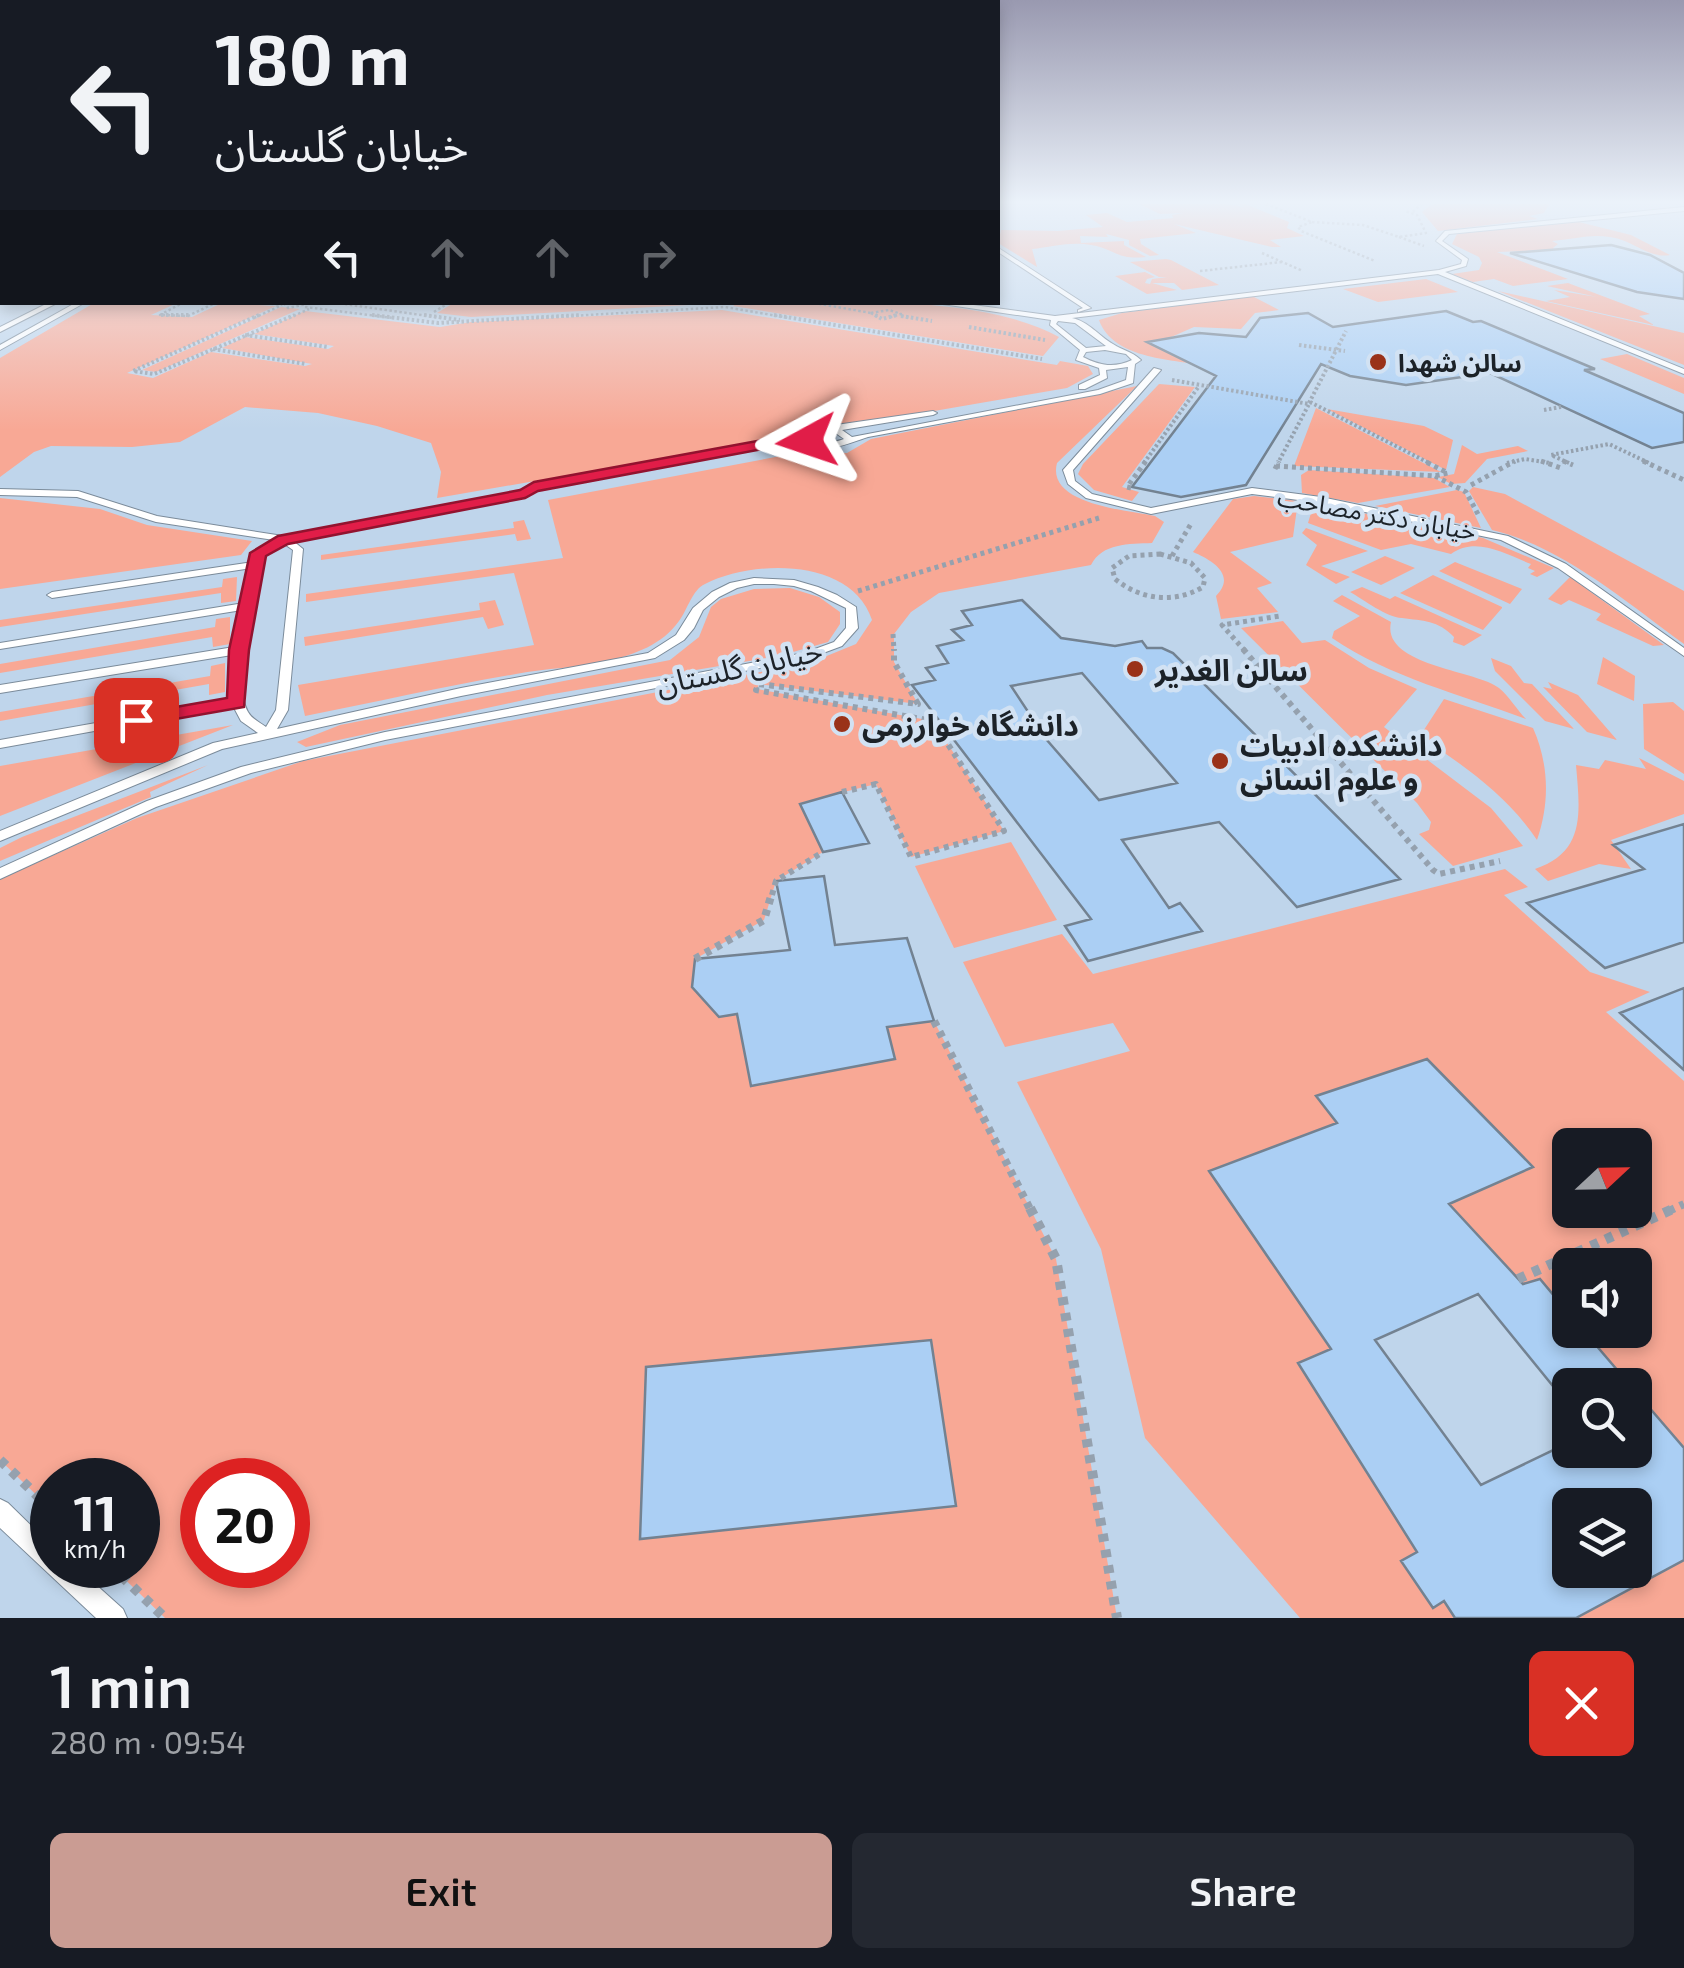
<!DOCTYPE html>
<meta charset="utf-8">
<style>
body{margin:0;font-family:"Exo 2","Noto Sans Arabic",sans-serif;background:#242831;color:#f1f3f6;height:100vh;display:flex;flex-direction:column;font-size:38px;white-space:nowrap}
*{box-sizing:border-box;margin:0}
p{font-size:32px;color:#9ea1a6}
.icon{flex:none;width:55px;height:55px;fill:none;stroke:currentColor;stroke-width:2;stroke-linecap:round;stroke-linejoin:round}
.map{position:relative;height:1618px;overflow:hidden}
.panel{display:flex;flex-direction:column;background:#171b24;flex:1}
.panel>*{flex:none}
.banner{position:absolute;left:0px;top:0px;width:1000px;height:305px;box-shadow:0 5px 15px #0003;background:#171b24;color:#f1f3f6;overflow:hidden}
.needle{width:65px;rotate:68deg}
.controls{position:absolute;left:1552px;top:1128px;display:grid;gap:20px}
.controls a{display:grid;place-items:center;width:100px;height:100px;border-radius:15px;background:#171b24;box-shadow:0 5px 15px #0003;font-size:50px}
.speed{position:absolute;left:30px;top:1458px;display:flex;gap:20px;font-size:50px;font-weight:700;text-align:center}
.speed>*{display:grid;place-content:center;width:130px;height:130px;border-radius:50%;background:#171b24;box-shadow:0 5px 15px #0003;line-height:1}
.speed small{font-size:25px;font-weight:400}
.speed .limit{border:15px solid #d22;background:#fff;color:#111}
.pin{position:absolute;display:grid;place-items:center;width:85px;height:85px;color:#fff;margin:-42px;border-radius:20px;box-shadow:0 5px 15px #0006}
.me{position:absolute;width:110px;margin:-55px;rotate:265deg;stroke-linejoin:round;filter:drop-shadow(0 0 8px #0008)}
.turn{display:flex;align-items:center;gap:35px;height:210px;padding:0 50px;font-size:45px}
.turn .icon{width:130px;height:130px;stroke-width:2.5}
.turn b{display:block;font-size:70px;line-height:85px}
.lanes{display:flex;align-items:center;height:95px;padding:0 50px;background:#0003;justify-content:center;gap:50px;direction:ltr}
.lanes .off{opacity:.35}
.round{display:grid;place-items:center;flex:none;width:105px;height:105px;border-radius:15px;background:#242831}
.head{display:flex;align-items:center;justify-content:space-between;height:170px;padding:0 50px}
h1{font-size:60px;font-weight:600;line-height:75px}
.action{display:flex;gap:20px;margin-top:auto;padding:20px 50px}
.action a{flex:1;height:115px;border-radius:15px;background:#ca9c93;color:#111;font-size:40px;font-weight:600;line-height:115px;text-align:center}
.action a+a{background:#242831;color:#f1f3f6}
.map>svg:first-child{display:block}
.built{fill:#bfd5eb;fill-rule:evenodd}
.green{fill:#f8a895;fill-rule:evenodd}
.building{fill:#abcff4;stroke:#738291;stroke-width:2.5;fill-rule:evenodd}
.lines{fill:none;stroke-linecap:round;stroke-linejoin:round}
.lane-casing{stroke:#7b8b9a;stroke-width:2}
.path-far5{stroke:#95a1ae;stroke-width:2.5;stroke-dasharray:2.5 2.5;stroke-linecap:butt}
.path-far4{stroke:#95a1ae;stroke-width:4;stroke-dasharray:2.5 2.5;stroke-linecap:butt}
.path-far3{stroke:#95a1ae;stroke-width:5;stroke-dasharray:4 4;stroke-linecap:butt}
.path-far2{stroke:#95a1ae;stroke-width:6;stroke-dasharray:5 5;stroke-linecap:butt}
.path-far1{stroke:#95a1ae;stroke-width:8;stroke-dasharray:6 6;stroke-linecap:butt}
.path{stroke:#95a1ae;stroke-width:10;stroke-dasharray:8 8;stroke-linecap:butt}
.lane{fill:#fff;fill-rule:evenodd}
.path-bridge{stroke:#95a1ae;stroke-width:4;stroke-dasharray:2.5 2.5;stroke-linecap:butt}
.route{fill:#e11d48;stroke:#92132f;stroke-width:2.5}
.poi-dot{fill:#9a3219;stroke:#d2e2f3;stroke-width:4}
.labels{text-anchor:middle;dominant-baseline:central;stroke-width:9;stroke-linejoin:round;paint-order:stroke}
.far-poi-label{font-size:25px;font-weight:bold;fill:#1c2228;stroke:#d2e2f3;text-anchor:start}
.far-street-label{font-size:25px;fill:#1c2228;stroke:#d2e2f3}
.street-label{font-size:30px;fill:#1c2228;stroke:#d2e2f3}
.poi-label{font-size:30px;font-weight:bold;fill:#1c2228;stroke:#d2e2f3;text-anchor:start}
</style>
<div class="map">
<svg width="1684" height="1618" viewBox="0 0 1684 1618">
<rect width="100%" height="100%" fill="#d2e2f3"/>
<path class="built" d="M0 204 2 302H998V204H1684V1618H0ZM1570 1145H1635V1210H1570ZM1570 1265H1635V1330H1570ZM1570 1385H1635V1450H1570ZM52 1480H138V1565H52ZM202 1480H288V1565H202ZM1570 1505H1635V1570H1570Z"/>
<path class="green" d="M1139 204H1226L1244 207 1238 204H1245L1289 222 1287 228 1304 236 1270 240 1281 247H1272L1174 224 1196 233 1140 239 1141 244 1159 255 1150 256 1129 245V240L1106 234 1108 237 1080 236 1081 243 1124 241V245L1146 257C1115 260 1116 249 1091 245 1072 241 1051 247 1032 249L1037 267 998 243 1001 230 1058 231 1103 227 1086 215 1107 213 1127 222 1173 218 1172 215 1183 213 1160 214Z
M1432 204H1549L1544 213 1529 216 1538 219 1438 231 1422 212Z
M1575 221 1631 235 1670 255C1649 259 1633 240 1610 237 1589 234 1576 239 1552 241L1558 244 1553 248 1556 250 1497 252 1568 279 1513 286 1494 279 1473 282 1452 274 1479 270 1482 263 1479 257 1452 244 1457 234Z
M1166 259 1171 260 1219 285 1182 290 1174 283H1152L1177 290 1147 294 1115 276 1145 272 1155 277 1147 279 1145 283 1150 284 1152 279 1167 277H1159L1130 262Z
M1426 279 1458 292 1378 302 1343 289Z
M1568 283 1650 314 1639 316 1654 325 1546 301 1570 297 1554 290 1597 297 1547 286Z
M1498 291 1684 333V365Z
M1252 296 1279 310 1255 313 1241 329 1194 327 1169 338V344L1211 366C1176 360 1113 360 1099 320L1122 313Z
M455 302H725V303L471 317 437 313Z
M94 303H177L151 315 192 317 222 303 276 306 127 373 153 378 211 352 305 366 312 364 222 348 245 337 328 349 334 346 254 334 305 311 440 327 471 322 722 310 1057 365 1060 361 1088 366 1093 374 1067 388 853 425 809 426 787 437 437 498 441 472 431 443 377 426 318 413 245 407 180 442 132 447 51 446 34 452 0 477V358Z
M738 303C829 302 980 293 1059 337L1043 356 733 306Z
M281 307 300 309 156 372 142 370Z
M1627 354 1684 378V394L1600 359Z
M1159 384 1195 387 1122 487 1139 492 1132 501 1094 490 1078 474 1083 464Z
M1137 386 1057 463C1046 504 1126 510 1155 516L1164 522 1152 543C1129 544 1102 543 1091 565L939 593 911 612 894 634V662L918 704 759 684 757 689 933 721 1004 831 911 857 876 784 800 803 823 852 776 881 764 920 695 959 692 987 719 1016 834 1002 846 1024 743 1044 751 1086 895 1059 887 1027 934 1021 1056 1259 1117 1618H165L110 1565H138V1480H52V1510L0 1460V879L137 818 303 761 812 662 856 644 872 620C852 558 754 559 705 584 692 590 688 609 679 621 662 645 635 654 608 661 578 668 546 668 516 674 446 686 376 702 305 716L298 685 534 645 514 573 306 602V594L563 558 548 500 802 452 847 453 871 439ZM202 1480H288V1565H202Z
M1316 408 1441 472 1294 466Z
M1327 409 1424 426 1453 440 1446 470Z
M1462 445 1477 454 1518 446 1528 451 1487 459 1465 483 1451 484 1438 477 1454 474Z
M1309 470 1434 478 1450 487 1358 503 1302 493 1301 475Z
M1473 487 1505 494 1684 591V644C1626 602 1563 547 1492 530L1469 491Z
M1457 490 1464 492 1481 528 1375 506Z
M1254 496 1298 501 1293 537 1230 552 1272 583 1257 588 1278 612 1221 619 1216 596C1237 575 1212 560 1193 552L1233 499Z
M0 498 100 509 147 525 252 541 241 555 0 589Z
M1314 503 1483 538 1554 568 1537 577 1530 574 1535 571 1528 568 1531 564C1505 554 1476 536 1451 554L1411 544 1381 550 1308 523Z
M524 520 531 539 517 541 515 534 321 560V555L514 528 513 522Z
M1306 528 1368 551 1321 566 1350 577 1336 584 1306 565 1317 545 1302 533Z
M1385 556 1415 568 1381 585 1351 572Z
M1455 562 1522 589 1510 604 1439 571Z
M1433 575 1502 607V608L1483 630 1400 593Z
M237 577 236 601 221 603V593L0 627V620L222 587 223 579Z
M1570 577 1664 645 1653 646 1596 620 1601 614 1569 600 1561 605 1548 599Z
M1362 587 1390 599 1395 596 1482 635 1464 646 1453 642 1454 637C1438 620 1423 621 1402 618 1386 617 1364 600 1350 592Z
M790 588 819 597 840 612V624L828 642 779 656 547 695 306 747 297 742 340 725 670 660 699 637 711 607 721 599 754 589Z
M1342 595 1391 622C1381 666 1477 670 1499 688 1509 696 1517 710 1526 719 1460 694 1391 678 1332 638L1334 631 1360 616 1333 601Z
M495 600 504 625 488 629 483 617 305 646 304 637 480 610 479 603Z
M230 617V644L213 647 212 637 0 673V664L215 627 216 619Z
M1283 621 1302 643 1325 640 1369 668 1417 689 1384 727 1491 808 1523 846 1453 866 1419 834 1429 830 1431 822 1417 803 1241 628Z
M1603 657 1635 676 1634 701 1597 684Z
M1491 658 1511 666 1524 683 1532 684 1574 729 1545 721 1495 671Z
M225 663V692L209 695V684L0 721V712L210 676 211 666Z
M1548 682 1578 695 1617 740 1587 732 1543 687 1552 689Z
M1444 699 1533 728C1549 764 1550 803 1537 840 1507 795 1464 766 1420 736Z
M1673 702 1684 711V774L1644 749 1643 704Z
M233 725 0 816V766Z
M1639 758 1684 781V814L1611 840 1631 869 1599 864 1548 881 1535 869C1586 852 1580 812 1576 765L1599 769 1605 760 1646 769Z
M208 765 150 792 151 797 0 861V848L22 837Z
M1011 842 1057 920 954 948 915 866Z
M1505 869 1528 887 1504 895 1590 972 1650 992 1606 1012 1684 1081V1448L1635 1391V1385H1630L1583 1330H1635V1265H1570V1315L1540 1280 1523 1284 1449 1204 1533 1166 1427 1059 1317 1096 1366 1159 1339 1169 1307 1134 1209 1171 1331 1349 1417 1552 1402 1561 1444 1601 1455 1618H1300L1145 1438 1101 1249 1017 1082 1130 1051 1113 1023 1005 1047 963 962 1062 934 1093 974ZM1570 1145H1635V1210H1570Z
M1684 1560V1618H1576Z"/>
<path class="building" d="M1611 245 1650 255 1684 273V299L1637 292 1510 253Z
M1446 311 1473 322 1481 321 1595 369 1584 370 1684 413V442L1652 448 1490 373 1406 385 1350 376 1321 364 1246 485 1181 497 1132 487 1216 376 1147 342 1199 333 1246 337 1260 318 1308 313 1333 327Z
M1022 600 1061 638 1115 646 1142 641 1147 648H1162L1173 653 1400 879 1297 907 1219 822 1122 840 1169 908 1180 903 1202 931 1088 961 1065 926 1091 919 912 685 935 680 926 668 948 663 937 646 963 640 952 630 972 625 962 611ZM1082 673 1177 783 1099 800 1046 739 1011 686Z
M842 792 869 843 823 852 800 804Z
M1684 824V942L1605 968 1527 903 1644 869 1613 845Z
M824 876 835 945 907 938 934 1021 887 1027 895 1059 751 1086 737 1014 719 1017 692 987 695 959 790 950 776 881Z
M1684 988V1070L1620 1013Z
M1427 1059 1533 1167 1449 1204 1523 1284 1540 1279 1570 1315V1330H1583L1630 1385H1570V1407L1478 1294 1375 1340 1481 1485 1570 1442V1450H1635V1391L1684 1448V1560L1576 1618H1455L1444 1601 1433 1608 1401 1561 1417 1552 1298 1363 1331 1349 1209 1171 1337 1123 1316 1096ZM1570 1505H1635V1570H1570Z
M931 1340 956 1506 640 1539 646 1367Z"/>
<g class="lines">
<g class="lane-casing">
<path id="lane" d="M1684 207V211L1449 234 1442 241 1468 259 1466 266 1445 272 1684 369V374L1438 274 1072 318C1088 321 1099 336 1113 344 1123 351 1130 350 1141 360L1135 364 1133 383 1100 394 868 437C846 444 824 456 804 439L536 489 525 497 292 540 303 549 288 710 277 729 461 688 648 653 676 635 693 608 712 592 730 583 754 578 794 580 818 587 837 595 856 607 858 628 842 646 807 659 385 740 251 773 156 807 0 879V868L147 801 241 767 385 732 804 653 834 642 846 628V608L811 591 794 586 774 584H754L737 588 719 597 703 610 694 628 684 640 655 658 461 696 222 749 0 841V831L213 743 258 733 241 721 233 706 0 748V740L231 699 230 681 232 655 0 693V685L234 647 242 610 0 649V643L244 603 252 568 52 598 47 595 52 592 253 562 255 551 274 540 156 522 77 497 0 495V489L78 491 157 516 283 536 522 492 533 484 803 434 822 427 933 411 937 413 933 415 842 430 852 437 1098 390 1126 380 1128 367 1106 370 1107 378 1085 389H1079V385L1100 375 1099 368 1076 360 1080 350 1050 325 1051 320 929 302H951L1055 316 1439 270 1461 264 1462 260 1436 241 1445 231ZM1058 321 1075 323 1106 346 1086 348 1056 324ZM1105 350 1126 354 1132 360C1115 368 1100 366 1083 357L1086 352ZM828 432 837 434 844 439C832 443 821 446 811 436ZM283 543 293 550 276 710 266 727C259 722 252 719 248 712 229 678 259 593 264 554Z
M998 248 1000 249 1091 308 1078 312V310L1083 308 998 252Z
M0 272H2V276H0Z
M50 302H59L0 332V327Z
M77 302H86L0 350V345Z
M1154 368 1161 370 1073 470 1075 481 1092 494 1151 508 1252 488 1321 497 1508 536 1566 564 1684 648V656L1558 568 1501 540 1321 503 1252 494 1151 514 1086 498 1068 484 1063 470Z
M0 1499 8 1503 52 1546V1565H74L123 1609 127 1618H96L0 1528Z"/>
</g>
<path class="path-far5" d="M1266 204 1312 222 1298 227 1301 231 1375 261
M1413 212 1421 204
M1312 222 1363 225 1399 237 1426 233 1417 215 1405 211
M1399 237 1424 246
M1262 253 1303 271
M1200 271 1282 262
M184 302 160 315 188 316 217 302
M256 302 281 305
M330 302 442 318
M809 302 871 313
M284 303 288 308 316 302
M305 307 393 318
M434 312 450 302
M871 313 879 318
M871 313 889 310 901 314 888 318
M901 316 911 318
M254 318 282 305
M289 318 309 309
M536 318 725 307 789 318"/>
<path class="path-far4" d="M161 315H190
M259 315 133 371 154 374 295 315
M372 315 438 323 581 315
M424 315 460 320
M774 315 1042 359
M875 315 882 319 897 315
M901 316 932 321
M969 327 1045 340
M245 335 328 347
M213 349 306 364
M1172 380 1309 404 1278 463
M1310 402 1429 463
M1309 403 1346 331
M1544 410 1561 407
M1144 463 1199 386
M1507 463 1525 459 1550 463
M1569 463 1551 455 1609 444 1649 463"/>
<path class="path-far3" d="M1541 461 1561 468
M1563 461 1573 465
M1643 461 1684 480
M1276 466 1434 476 1448 473 1424 461
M1275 469 1279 461
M1435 476 1466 492 1479 516
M1471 485 1515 461
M1131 488 1127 487 1146 461
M1160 554 1191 563 1205 578 1203 587C1174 604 1141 600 1115 579L1112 568 1129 556Z
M1172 556 1192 522
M858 591 1099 518
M893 634 894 651
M1245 651 1222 625 1280 616"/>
<path class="path-far2" d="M1243 649 1433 870 1439 874 1500 861
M842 792 876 784 911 857 1004 831 933 721 756 690 759 684 918 704 894 662V649
M772 895 776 881 823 852"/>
<path class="path-far1" d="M695 959 764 920 772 893
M934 1021 1031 1211
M1669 1211 1684 1204"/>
<path class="path" d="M1030 1208 1056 1259 1117 1618
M1518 1279 1675 1208
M0 1460 52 1510
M110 1565 165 1618"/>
<use href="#lane" class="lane"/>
<path class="path-bridge" d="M1299 345 1345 351"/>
</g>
<linearGradient id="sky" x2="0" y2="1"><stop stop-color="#9999b0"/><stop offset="0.47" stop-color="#ebf2fa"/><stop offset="1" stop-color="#ebf2fa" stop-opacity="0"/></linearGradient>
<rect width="1684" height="430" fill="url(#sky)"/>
<path class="route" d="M806 432 813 436 812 444 800 442 538 491 525 498 288 544 266 556 249 650 244 707 136 726 125 720 136 714 227 698 229 650 250 553 278 536 520 490 534 482Z"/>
<g class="poi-dot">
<circle cx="1378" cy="362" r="10"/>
<circle cx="1135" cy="669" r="10"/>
<circle cx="842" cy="724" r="10"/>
<circle cx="1220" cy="761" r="10"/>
</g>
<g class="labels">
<g class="far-poi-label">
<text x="1398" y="362">سالن شهدا</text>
</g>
<g class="far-street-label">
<text transform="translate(1377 513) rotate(10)">خیابان دکتر مصاحب</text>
</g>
<g class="street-label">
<text transform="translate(739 666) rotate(-12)">خیابان گلستان</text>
</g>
<g class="poi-label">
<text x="1155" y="669">سالن الغدیر</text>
<text x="862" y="724">دانشگاه خوارزمی</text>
<text x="1240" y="744">دانشکده ادبیات<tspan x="1240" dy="34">و علوم انسانی</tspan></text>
</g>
</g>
</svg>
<div class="controls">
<a><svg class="needle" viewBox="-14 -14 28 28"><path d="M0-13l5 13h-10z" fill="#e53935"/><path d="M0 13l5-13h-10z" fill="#9ea1a6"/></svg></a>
<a><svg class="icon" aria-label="sound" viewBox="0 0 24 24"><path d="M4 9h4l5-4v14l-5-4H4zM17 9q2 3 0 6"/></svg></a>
<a><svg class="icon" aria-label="search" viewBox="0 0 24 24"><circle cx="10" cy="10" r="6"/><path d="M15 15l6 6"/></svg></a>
<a><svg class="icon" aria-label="layers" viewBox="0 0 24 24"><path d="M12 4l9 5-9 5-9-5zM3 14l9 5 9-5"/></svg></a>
</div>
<div class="speed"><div>11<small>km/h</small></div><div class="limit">20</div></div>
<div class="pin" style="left:136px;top:720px;background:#d93025"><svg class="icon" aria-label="arrive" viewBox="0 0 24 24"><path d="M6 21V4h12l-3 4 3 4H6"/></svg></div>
<svg class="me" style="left:807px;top:441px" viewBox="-20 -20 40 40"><path d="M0-17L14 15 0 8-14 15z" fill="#e11d48" stroke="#fff" stroke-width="4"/></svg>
<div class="banner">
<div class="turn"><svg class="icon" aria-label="left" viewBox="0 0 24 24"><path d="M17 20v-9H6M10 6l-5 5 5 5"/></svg><div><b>180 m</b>خیابان گلستان</div></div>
<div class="lanes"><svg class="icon" aria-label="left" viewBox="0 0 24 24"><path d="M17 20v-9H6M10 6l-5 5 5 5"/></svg><svg class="icon off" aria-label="ahead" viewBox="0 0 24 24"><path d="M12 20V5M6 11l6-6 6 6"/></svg><svg class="icon off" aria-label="ahead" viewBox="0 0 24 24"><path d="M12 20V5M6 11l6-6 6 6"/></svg><svg class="icon off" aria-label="right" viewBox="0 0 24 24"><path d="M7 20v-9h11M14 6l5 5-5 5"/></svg></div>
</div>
</div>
<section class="panel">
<div class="head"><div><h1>1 min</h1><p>280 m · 09:54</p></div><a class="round" style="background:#d93025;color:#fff"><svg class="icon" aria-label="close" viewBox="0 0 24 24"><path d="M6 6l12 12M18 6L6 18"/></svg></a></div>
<div class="action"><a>Exit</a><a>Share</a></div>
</section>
